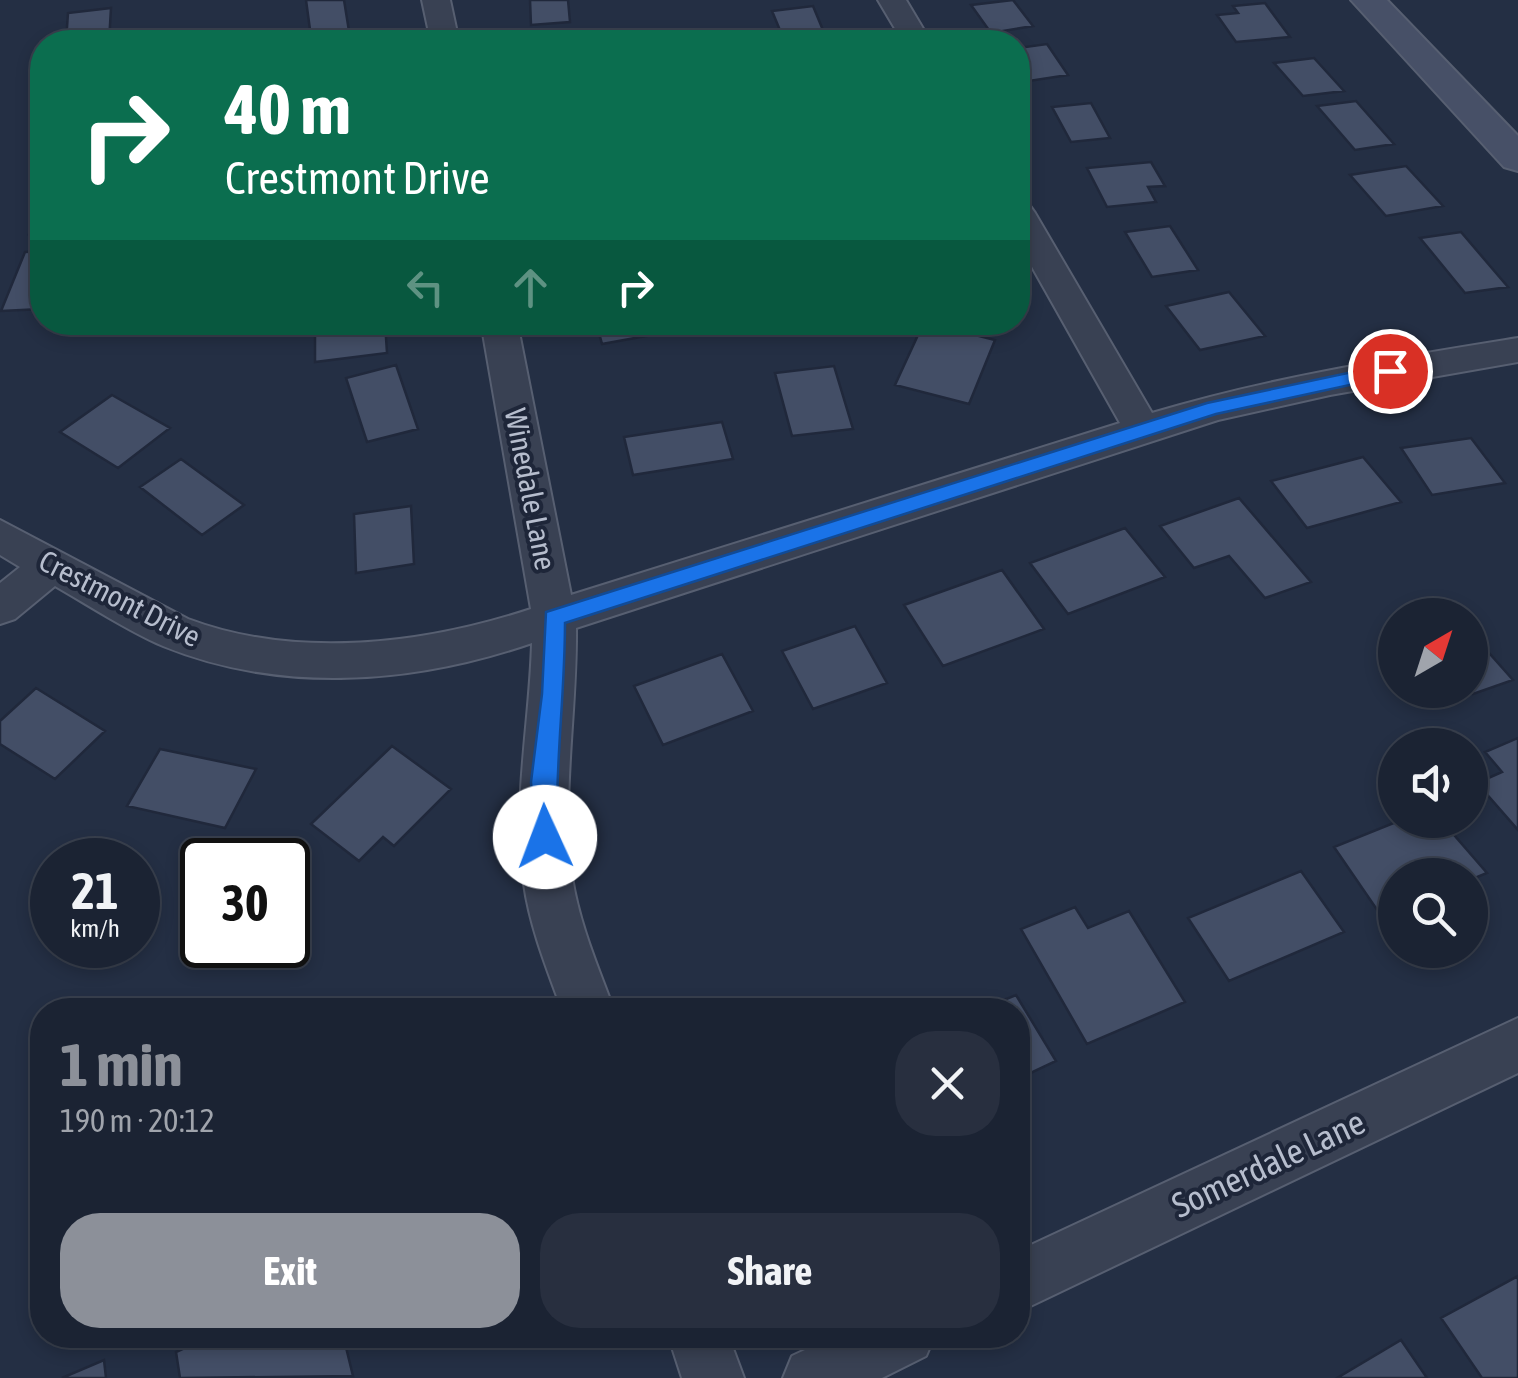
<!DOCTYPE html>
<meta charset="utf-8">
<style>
body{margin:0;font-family:"Asap Condensed",sans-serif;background:#282f3f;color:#f1f3f6;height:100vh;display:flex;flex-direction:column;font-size:38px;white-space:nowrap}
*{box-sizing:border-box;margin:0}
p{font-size:32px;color:#a0a4ac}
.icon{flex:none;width:55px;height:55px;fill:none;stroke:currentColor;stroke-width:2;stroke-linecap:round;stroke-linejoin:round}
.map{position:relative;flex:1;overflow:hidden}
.panel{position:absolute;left:30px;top:998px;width:1000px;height:350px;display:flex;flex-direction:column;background:#1b2333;border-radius:40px;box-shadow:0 5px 15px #0003,0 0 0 2px #39404e}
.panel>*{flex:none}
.hud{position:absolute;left:30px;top:30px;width:1000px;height:305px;border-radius:40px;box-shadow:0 5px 15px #0003,0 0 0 2px #39404e;background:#0b6e4f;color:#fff;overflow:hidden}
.needle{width:65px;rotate:39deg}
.buttons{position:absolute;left:1378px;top:598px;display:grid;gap:20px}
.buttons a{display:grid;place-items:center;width:110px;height:110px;border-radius:50%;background:#1b2333;box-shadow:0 5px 15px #0003,0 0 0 2px #39404e;font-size:50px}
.speed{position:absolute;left:30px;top:838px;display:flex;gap:20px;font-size:50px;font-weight:700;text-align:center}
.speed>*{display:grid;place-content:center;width:130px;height:130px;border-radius:50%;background:#1b2333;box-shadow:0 5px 15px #0003,0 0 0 2px #39404e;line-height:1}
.speed small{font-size:25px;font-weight:400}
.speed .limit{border:5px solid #111;border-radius:15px;background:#fff;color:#111}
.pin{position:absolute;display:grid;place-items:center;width:85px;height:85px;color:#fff;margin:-42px;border:5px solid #fff;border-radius:50%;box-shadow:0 2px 10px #0007}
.me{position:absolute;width:110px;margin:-55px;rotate:358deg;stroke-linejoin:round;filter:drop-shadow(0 0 8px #0008)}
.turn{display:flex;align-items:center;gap:35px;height:210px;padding:0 30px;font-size:45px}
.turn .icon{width:130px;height:130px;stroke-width:2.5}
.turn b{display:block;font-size:70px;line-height:85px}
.lanes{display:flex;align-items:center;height:95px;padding:0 30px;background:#0003;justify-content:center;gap:50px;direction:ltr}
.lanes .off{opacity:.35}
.round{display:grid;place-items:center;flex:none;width:105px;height:105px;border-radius:40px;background:#282f3f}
.head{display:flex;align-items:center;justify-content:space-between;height:170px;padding:0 30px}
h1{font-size:60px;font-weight:700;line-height:75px;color:#8c9099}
.primary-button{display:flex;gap:20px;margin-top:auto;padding:20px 30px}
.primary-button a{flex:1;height:115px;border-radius:40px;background:#8c9099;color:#fff;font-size:40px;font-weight:700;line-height:115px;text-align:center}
.primary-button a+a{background:#282f3f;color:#f1f3f6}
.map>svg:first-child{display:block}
.building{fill:#434e66;stroke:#20283b;stroke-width:2.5}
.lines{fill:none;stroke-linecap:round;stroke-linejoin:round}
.street-casing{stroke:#575f71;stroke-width:4}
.secondary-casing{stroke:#575f71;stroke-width:4}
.street{fill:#394153;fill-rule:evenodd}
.secondary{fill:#475067;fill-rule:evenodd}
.route{fill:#1a73e8;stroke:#114b97;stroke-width:2.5}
.labels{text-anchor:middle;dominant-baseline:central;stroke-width:8;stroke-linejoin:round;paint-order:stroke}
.street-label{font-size:30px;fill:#b6bdcd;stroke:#1e2639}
.near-street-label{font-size:35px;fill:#b6bdcd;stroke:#1e2639}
</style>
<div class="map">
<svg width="1518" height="1378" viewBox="0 0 1518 1378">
<rect width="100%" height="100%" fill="#242f44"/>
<path class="building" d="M306 0H344L349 31 311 37Z
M530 0H568L570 22 531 25Z
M1013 0 1033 26 991 33 971 5Z
M1265 3 1290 37 1236 42 1217 15 1238 13 1233 6Z
M813 6 825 35 784 40 772 11Z
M111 8 109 42H66L68 13Z
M574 34 576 42H532L531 39Z
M1047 44 1068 75 1029 81 1018 62V48Z
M1314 58 1344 91 1303 96 1274 63Z
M1356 101 1394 144 1355 150 1317 106Z
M1091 103 1110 138 1071 142 1052 107Z
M1151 162 1165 186 1148 187 1156 202 1107 207 1087 168Z
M1406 166 1443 206 1386 216 1350 175Z
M42 194V233L29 234Z
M1170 226 1198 270 1152 277 1125 232Z
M1461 232 1508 287 1465 293 1420 238Z
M42 251V309L1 311 25 252Z
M1229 292 1265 336 1200 350 1166 306Z
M330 322H385L387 353 315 362V332L330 330Z
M596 322H654L657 334 602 344Z
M924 322 995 340 969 404 895 385Z
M396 365 418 429 367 442 346 378Z
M834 366 853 429 792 436 775 373Z
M112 395 170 428 118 468 60 432Z
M722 422 733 459 633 475 624 437Z
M1471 438 1505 483 1432 495 1401 448Z
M1363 457 1401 502 1307 528 1271 481Z
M181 459 244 505 202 535 140 487Z
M1239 498 1311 582 1265 598 1229 556 1194 568 1160 526Z
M411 506 414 564 356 573 354 514Z
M1125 528 1165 577 1068 614 1030 563Z
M1002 570 1044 629 943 666 904 605Z
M855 626 887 683 813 709 782 651Z
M1474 636 1513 680 1473 694 1470 689V637Z
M722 654 753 711 663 745 634 686Z
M36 688 105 731 55 779 0 744V721Z
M1518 738V830L1477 783 1502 772 1485 752Z
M392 746 451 789 394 846 383 837 359 861 311 824Z
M160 749 256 769 225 828 127 806Z
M1401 820H1441L1487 873 1470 880V875H1395V912L1382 917 1334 847Z
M1301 871 1344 932 1229 981 1188 918Z
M1075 907 1088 928 1129 911 1185 1002 1087 1044 1021 929Z
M1016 995 1056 1061 1018 1079V1010H979Z
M1518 1276V1378H1482L1441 1318Z
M213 1335H343L353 1376 180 1378 176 1352Z
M1401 1340 1427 1378H1337Z
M104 1360 106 1378H62Z"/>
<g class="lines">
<g class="street-casing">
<path id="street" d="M422 0H450L459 42H431Z
M878 0H906L931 42H903Z
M1018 203 1030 206 1035 213 1152 413C1272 377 1395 358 1518 338V362L1330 395 1218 420 576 628C577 711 561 795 572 877 579 923 598 967 614 1010H562C547 969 530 927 524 884 512 804 530 723 532 643 414 684 281 694 163 646 126 630 90 606 55 586L15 619 0 624V583L20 567 0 555V520L188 619C297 660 424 644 531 609L481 322H517L571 595 1120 423 1018 242Z
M1518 1018V1073L1018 1312V1251Z
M668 1335H728L744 1378H682Z
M837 1335H935L926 1356 882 1378H783L792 1356Z"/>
</g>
<g class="secondary-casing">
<path id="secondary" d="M1351 0H1387L1518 136V171L1504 167Z"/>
</g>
<use href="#street" class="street"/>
<use href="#secondary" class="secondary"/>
</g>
<path class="route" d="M1390 364 1399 371 1396 375 1216 414 565 623C565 695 555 765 557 837L553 845 545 848 536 845 531 782 542 694 546 612 1207 403Z"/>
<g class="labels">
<g class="street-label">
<text transform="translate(531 489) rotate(79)">Winedale Lane</text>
<text transform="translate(120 598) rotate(27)">Crestmont Drive</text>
</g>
<g class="near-street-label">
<text transform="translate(1268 1163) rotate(-25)">Somerdale Lane</text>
</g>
</g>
</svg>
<div class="buttons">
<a><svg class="needle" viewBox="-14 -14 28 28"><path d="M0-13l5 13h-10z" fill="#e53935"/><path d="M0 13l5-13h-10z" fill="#a0a4ac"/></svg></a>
<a><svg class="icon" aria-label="sound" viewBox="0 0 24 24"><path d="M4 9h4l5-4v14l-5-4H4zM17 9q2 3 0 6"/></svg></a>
<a><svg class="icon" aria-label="search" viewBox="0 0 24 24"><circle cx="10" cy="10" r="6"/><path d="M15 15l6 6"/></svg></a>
</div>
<div class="speed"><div>21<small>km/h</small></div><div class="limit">30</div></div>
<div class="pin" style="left:1390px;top:371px;background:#d93025"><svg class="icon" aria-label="arrive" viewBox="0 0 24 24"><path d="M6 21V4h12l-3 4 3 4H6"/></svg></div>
<svg class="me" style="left:545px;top:837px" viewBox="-20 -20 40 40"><circle r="19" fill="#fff"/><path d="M0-13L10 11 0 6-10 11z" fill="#1a73e8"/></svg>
<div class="hud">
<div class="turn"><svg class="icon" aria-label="right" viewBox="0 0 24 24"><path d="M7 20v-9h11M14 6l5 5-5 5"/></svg><div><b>40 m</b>Crestmont Drive</div></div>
<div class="lanes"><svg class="icon off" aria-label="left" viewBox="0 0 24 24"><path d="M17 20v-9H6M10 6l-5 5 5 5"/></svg><svg class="icon off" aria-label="ahead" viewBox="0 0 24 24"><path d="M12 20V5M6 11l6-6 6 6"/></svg><svg class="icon" aria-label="right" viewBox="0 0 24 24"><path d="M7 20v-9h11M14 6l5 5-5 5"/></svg></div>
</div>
<section class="panel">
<div class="head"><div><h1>1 min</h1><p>190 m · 20:12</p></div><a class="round"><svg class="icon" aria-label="close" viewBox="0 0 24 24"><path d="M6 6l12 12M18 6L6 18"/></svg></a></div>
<div class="primary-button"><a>Exit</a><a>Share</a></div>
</section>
</div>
